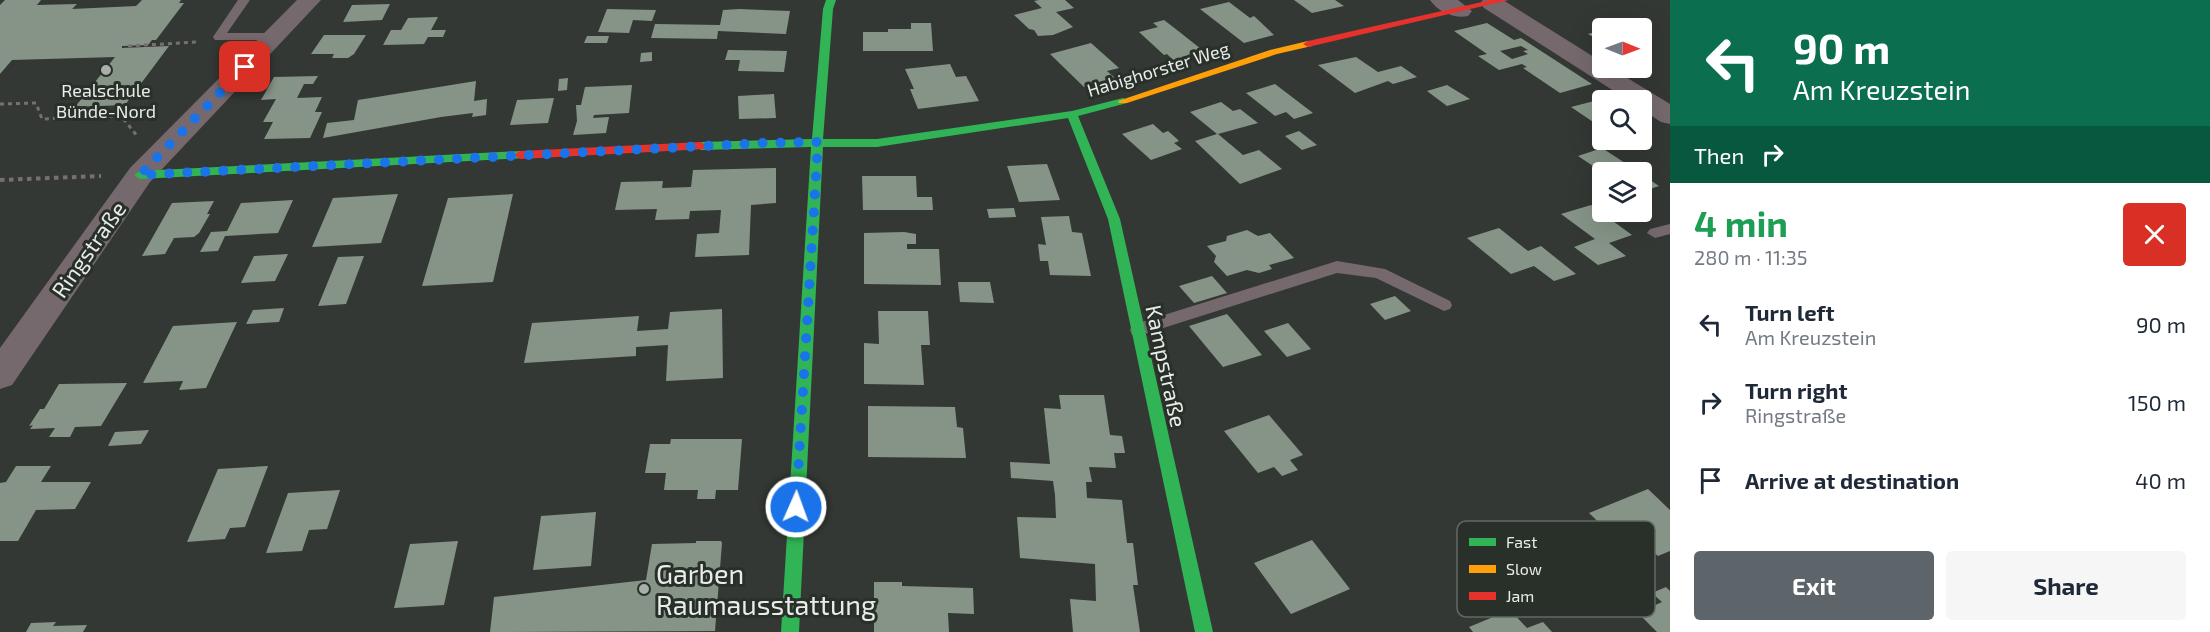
<!DOCTYPE html>
<meta charset="utf-8">
<style>
body{margin:0;font-family:"Exo 2",sans-serif;background:#f6f6f7;color:#1f2937;height:100vh;display:flex;flex-direction:column;font-size:22px;white-space:nowrap}
*{box-sizing:border-box;margin:0}
p{font-size:20px;color:#747a83}
.icon{flex:none;width:33px;height:33px;fill:none;stroke:currentColor;stroke-width:2;stroke-linecap:round;stroke-linejoin:round}
.map{position:relative;flex:1;overflow:hidden}
.details{display:flex;flex-direction:column;background:#fff;width:540px}
.details>*{flex:none}
.top-card{background:#0b6e4f;color:#fff;overflow:hidden}
.needle{width:39px;rotate:91deg}
.tools{position:absolute;left:1592px;top:18px;display:grid;gap:12px}
.tools a{display:grid;place-items:center;width:60px;height:60px;border-radius:6px;background:#fff;box-shadow:0 6px 24px #0002;font-size:30px}
.pin{position:absolute;display:grid;place-items:center;width:51px;height:51px;color:#fff;margin:-26px;border-radius:12px;box-shadow:0 3px 9px #0006}
.me{position:absolute;width:66px;margin:-33px;rotate:2deg;stroke-linejoin:round;filter:drop-shadow(0 0 4px #0008)}
.turn{display:flex;align-items:center;gap:21px;height:126px;padding:0 24px;font-size:27px}
.turn .icon{width:78px;height:78px;stroke-width:2.5}
.turn b{display:block;font-size:42px;line-height:51px}
.then{display:flex;align-items:center;height:57px;padding:0 24px;background:#0003;gap:12px;font-size:22px}
.round{display:grid;place-items:center;flex:none;width:63px;height:63px;border-radius:6px;background:#f6f6f7}
.overview{display:flex;align-items:center;justify-content:space-between;height:102px;padding:0 24px}
h1{font-size:36px;font-weight:700;line-height:45px;color:#1e9e55}
.action{display:flex;gap:12px;margin-top:auto;padding:12px 24px}
.action a{flex:1;height:69px;border-radius:6px;background:#5d656b;color:#fff;font-size:24px;font-weight:700;line-height:69px;text-align:center}
.action a+a{background:#f6f6f7;color:#1f2937}
ul{padding:0;list-style:none}
li{display:flex;align-items:center;gap:18px;height:78px;padding:0 24px}
li div{flex:1}
li b{display:block;font-size:22px}
li em{font-style:normal}
main{display:flex;flex:1;min-height:0}
.map>svg:first-child{display:block}
.building{fill:#869487;fill-rule:evenodd}
.lines{fill:none;stroke-linecap:round;stroke-linejoin:round}
.path-far1{stroke:#776f72;stroke-width:3;stroke-dasharray:4 4;stroke-linecap:butt}
.path{stroke:#776f72;stroke-width:4;stroke-dasharray:4.5 4.5;stroke-linecap:butt}
.lane{fill:#75696e;fill-rule:evenodd}
.street{fill:#75696e;fill-rule:evenodd}
.fast{fill:#30b455;fill-rule:evenodd}
.slow{fill:#ff9f0a;fill-rule:evenodd}
.jam{fill:#e5322d;fill-rule:evenodd}
.route{stroke:#1a73e8;stroke-width:10;stroke-dasharray:0 18}
.poi-dot{fill:#a9aeaa;stroke:#292f29;stroke-width:2}
.labels{text-anchor:middle;dominant-baseline:central;stroke-width:6;stroke-linejoin:round;paint-order:stroke}
.far-street-label{font-size:18px;fill:#e8ede9;stroke:#292f29}
.far-poi-label{font-size:18px;fill:#e8ede9;stroke:#292f29}
.street-label{font-size:22px;fill:#e8ede9;stroke:#292f29}
.near-poi-label{font-size:27px;fill:#e8ede9;stroke:#292f29;text-anchor:start}
.key{fill:#292f29;stroke:#626863;stroke-width:1.5}
.key-label{font-size:16px;fill:#e8ede9}
</style>
<main>
<div class="map">
<svg width="1670" height="632" viewBox="0 0 1670 632">
<rect width="100%" height="100%" fill="#343834"/>
<path class="building" d="M5 0H41L37 5 77 4 72 9 136 6 142 0H181L179 3H184L156 40H152L148 45 122 46V48L169 46 125 105 75 107 115 57 12 60 0 74V5Z
M1039 0H1065L1074 8 1056 12 1073 27 1053 35 1038 36 1034 30 1029 29 1014 15 1042 8 1034 1Z
M1294 0H1335L1344 6 1312 13Z
M1229 2 1250 18 1254 16 1274 35 1244 43 1200 9Z
M390 4 382 20 343 22 352 5Z
M607 9 656 10 652 21 633 20 629 33 598 32Z
M739 9 790 11 786 34 718 31 717 39 651 38 655 24 720 25 723 10Z
M438 17 431 30H446L443 37H428L424 44 383 45 391 30H401L408 18Z
M1164 20 1177 30 1206 53 1175 62 1167 54 1164 55 1139 32 1158 27 1153 23Z
M911 23H931L933 51H863V32H888V29H911Z
M1487 23 1514 40 1521 38 1592 84 1560 93 1523 68 1527 67 1522 64 1499 70 1478 56 1487 54 1454 31ZM1521 46 1528 50 1523 51 1528 54 1512 59 1500 51Z
M1602 30V42L1588 34Z
M324 35H366L354 54 348 58H332L334 54H311Z
M587 36H609L607 43H584Z
M1091 43 1119 68 1107 71 1115 78 1084 87 1050 54Z
M728 50 787 51 784 72 738 71 740 60H725Z
M652 52V61L640 62 641 53Z
M1356 57 1378 72 1401 66 1417 77 1393 84 1388 81 1355 93 1318 65Z
M950 64 956 77 966 76 979 101 918 109 910 89H914L905 69Z
M318 76 313 84H304L297 98 322 97 315 112H322L310 138 264 139 273 122H263L276 99 261 100 274 77Z
M568 78 567 90 558 91 559 79Z
M476 81 474 101 487 99 486 115 472 117 473 113 441 117 323 138 327 123 354 120 358 100Z
M1275 84 1313 113 1294 119 1286 112 1275 116 1246 93Z
M632 85 629 113 594 115 593 118 609 117 606 133 573 135 577 121 576 105H581L585 87Z
M1447 85 1470 99 1447 106 1427 91Z
M774 94 776 118 739 119 738 96Z
M554 98 548 123 510 125 517 100Z
M1602 99V128L1571 107Z
M1221 102 1233 111 1240 109 1258 123 1218 134 1243 155 1259 150 1282 169 1240 184 1195 141 1217 134 1190 112Z
M1153 124 1163 133 1168 131 1176 138 1179 141 1174 143 1182 149 1151 160 1122 134Z
M1299 131 1317 145 1302 150 1285 136Z
M1602 148 1639 172H1602L1578 156Z
M1047 164 1060 200 1019 202 1007 166Z
M776 168V203L751 205 749 255 695 257 697 234 719 233 721 210 690 211 689 219 655 220 657 209 615 210 621 182 663 181 662 188 691 187 693 170Z
M1641 174 1659 186 1641 192Z
M862 176H916L917 197H932L933 210H863Z
M398 194 381 243 312 247 333 198Z
M513 194 493 282 422 286 448 198Z
M293 200 278 233 225 236 218 251 200 252 211 232 227 231 241 203Z
M214 201 207 214H210L199 233 194 237 174 238 165 254 142 256 172 203Z
M1591 205 1632 235 1609 243 1626 256 1598 265 1574 247 1595 239 1561 214Z
M1014 208 1016 217 989 218 987 209Z
M1069 216 1072 232 1082 233 1091 276 1050 275 1048 261H1040L1038 244 1046 245 1041 217Z
M1499 228 1528 251 1541 246 1576 274 1554 281 1534 266 1511 274 1467 238Z
M1247 230 1258 236 1270 233 1294 258 1269 265 1272 269 1259 273 1247 270 1227 276 1214 262 1216 256 1207 246 1226 241 1227 236Z
M904 232 916 234V244H907V249H939L941 285 864 284V233Z
M288 254 275 281 241 283 254 256Z
M364 256 346 304 318 306 338 257Z
M1212 276 1227 293 1194 303 1179 286Z
M958 282H990L994 303 960 302Z
M1395 296 1411 311 1385 320 1370 304Z
M284 308 279 322 246 324 253 310Z
M722 309 723 378 666 381 668 345 636 347V356L524 363 532 323 639 316 637 331 668 329 670 312Z
M878 311H928L930 345H921L924 385 864 384V343L879 344Z
M1227 314 1262 355 1223 367 1189 326Z
M237 322 206 388 179 390 183 381 143 383 173 326Z
M1288 323 1311 349 1287 357 1264 331Z
M127 383 101 426 75 427 70 437H49L55 428 30 429 33 425 29 426 40 409H44L59 384Z
M1059 395H1104L1110 435 1122 436 1125 453H1114L1116 468 1089 467 1092 482H1086L1087 498 1122 500 1127 543H1133L1138 585H1133L1140 632H1073L1070 599 1096 601 1095 564 1020 558 1017 517 1056 518 1055 495 1053 481 1011 478 1010 462 1050 464 1044 408 1061 409Z
M868 406 955 407 957 427 963 428 966 458 868 457Z
M1269 415 1303 455 1290 460 1298 470 1282 476 1274 467 1258 473 1224 431Z
M149 430 141 444 108 446 115 432Z
M671 439H742L738 490H716L715 499H697L698 490H664L666 473H645L650 444H670Z
M16 466H51L41 482H91L75 509 36 510 18 541H0V483L6 482Z
M268 466 245 527 230 528 225 539 187 542 218 469Z
M1648 489 1670 510V551L1658 556 1652 551 1636 558 1589 513Z
M340 490 327 529 309 530 302 551 266 553 288 493Z
M596 512 591 566 533 570 541 516Z
M1312 540 1350 589 1291 614 1254 563Z
M458 541 444 605 394 608 410 544Z
M696 541H721L722 543 715 631 490 632 494 597 646 580 652 544 696 543Z
M874 582H902V586L973 588 974 614 948 613 949 632H874Z
M1666 587 1670 591V632H1657L1638 613 1662 602 1652 593Z
M1510 610 1527 628 1543 622 1552 632H1473L1469 627Z
M56 622 53 626 87 625 83 632H26L31 623Z"/>
<g class="lines">
<path class="path-far1" d="M128 46 197 42
M0 104 36 103 42 119 121 116 138 137"/>
<path class="path" d="M0 180 101 176"/>
<path class="lane" d="M238 0H250L227 33H275L279 34V40H215L213 37Z
M1670 224V234L1655 238 1647 233 1650 229Z
M1337 261 1385 269 1450 301 1452 305 1450 309 1444 311 1376 278 1337 273 1138 336 1132 335 1130 330 1132 325Z"/>
<path class="street" d="M297 0H321L150 182 12 385 0 389V348L130 168Z
M1430 0H1458L1472 11 1468 16C1455 19 1438 12 1430 0Z
M1483 0H1503L1602 62V68H1611L1670 104V124L1661 122 1641 109V100H1628L1484 8 1480 3Z"/>
<path class="fast" d="M826 0H836L833 9 823 139H877L1072 111 1123 98 1128 101 1127 103 1078 116 1120 219 1213 632H1195L1108 219 1068 118 877 147H823L799 632H781L811 147 701 150 695 146 701 142 812 139 823 9Z
M520 151 524 152V158L140 179 134 175 140 171Z"/>
<path class="slow" d="M1308 41 1312 42V46L1277 54 1127 103H1119L1118 101 1270 50Z"/>
<path class="jam" d="M1491 0H1509L1308 47 1303 44 1308 41Z
M701 142 707 146 705 149 520 159 514 155 520 151Z"/>
</g>
<g class="lines">
<path class="route" d="M245 67 140 175 764 143 818 142 796 507"/>
</g>
<g class="poi-dot">
<circle cx="106" cy="70" r="6"/>
<circle cx="644" cy="589" r="6"/>
</g>
<g class="labels">
<g class="far-street-label">
<text transform="translate(1158 69) rotate(-17)">Habighorster Weg</text>
</g>
<g class="far-poi-label">
<text x="106" y="90">Realschule<tspan x="106" dy="21">Bünde-Nord</tspan></text>
</g>
<g class="street-label">
<text transform="translate(88 249) rotate(-55)">Ringstraße</text>
<text transform="translate(1167 366) rotate(78)">Kampstraße</text>
</g>
<g class="near-poi-label">
<text x="656" y="573">Garben<tspan x="656" dy="31">Raumausstattung</tspan></text>
</g>
</g>
<rect x="1457" y="521" width="198" height="96" rx="9" class="key"/>
<rect x="1469" y="538" width="27" height="8" fill="#30b455"/>
<rect x="1469" y="565" width="27" height="8" fill="#ff9f0a"/>
<rect x="1469" y="592" width="27" height="8" fill="#e5322d"/>
<g class="key-label">
<text x="1506" y="548">Fast</text>
<text x="1506" y="575">Slow</text>
<text x="1506" y="602">Jam</text>
</g>
</svg>
<div class="tools">
<a><svg class="needle" viewBox="-14 -14 28 28"><path d="M0-13l5 13h-10z" fill="#e53935"/><path d="M0 13l5-13h-10z" fill="#747a83"/></svg></a>
<a><svg class="icon" aria-label="search" viewBox="0 0 24 24"><circle cx="10" cy="10" r="6"/><path d="M15 15l6 6"/></svg></a>
<a><svg class="icon" aria-label="layers" viewBox="0 0 24 24"><path d="M12 4l9 5-9 5-9-5zM3 14l9 5 9-5"/></svg></a>
</div>
<div class="pin" style="left:245px;top:67px;background:#d93025"><svg class="icon" aria-label="arrive" viewBox="0 0 24 24"><path d="M6 21V4h12l-3 4 3 4H6"/></svg></div>
<svg class="me" style="left:796px;top:507px" viewBox="-20 -20 40 40"><circle r="17" fill="#1a73e8" stroke="#fff" stroke-width="3"/><path d="M0-11L8 9 0 5-8 9z" fill="#fff"/></svg>
</div>
<section class="details">
<div class="top-card">
<div class="turn"><svg class="icon" aria-label="left" viewBox="0 0 24 24"><path d="M17 20v-9H6M10 6l-5 5 5 5"/></svg><div><b>90 m</b>Am Kreuzstein</div></div>
<div class="then">Then<svg class="icon" aria-label="right" viewBox="0 0 24 24"><path d="M7 20v-9h11M14 6l5 5-5 5"/></svg></div>
</div>
<div class="overview"><div><h1>4 min</h1><p>280 m · 11:35</p></div><a class="round" style="background:#d93025;color:#fff"><svg class="icon" aria-label="close" viewBox="0 0 24 24"><path d="M6 6l12 12M18 6L6 18"/></svg></a></div>
<ul>
<li><svg class="icon" aria-label="left" viewBox="0 0 24 24"><path d="M17 20v-9H6M10 6l-5 5 5 5"/></svg><div><b>Turn left</b><p>Am Kreuzstein</p></div><em>90 m</em></li>
<li><svg class="icon" aria-label="right" viewBox="0 0 24 24"><path d="M7 20v-9h11M14 6l5 5-5 5"/></svg><div><b>Turn right</b><p>Ringstraße</p></div><em>150 m</em></li>
<li><svg class="icon" aria-label="arrive" viewBox="0 0 24 24"><path d="M6 21V4h12l-3 4 3 4H6"/></svg><div><b>Arrive at destination</b></div><em>40 m</em></li>
</ul>
<div class="action"><a>Exit</a><a>Share</a></div>
</section>
</main>
